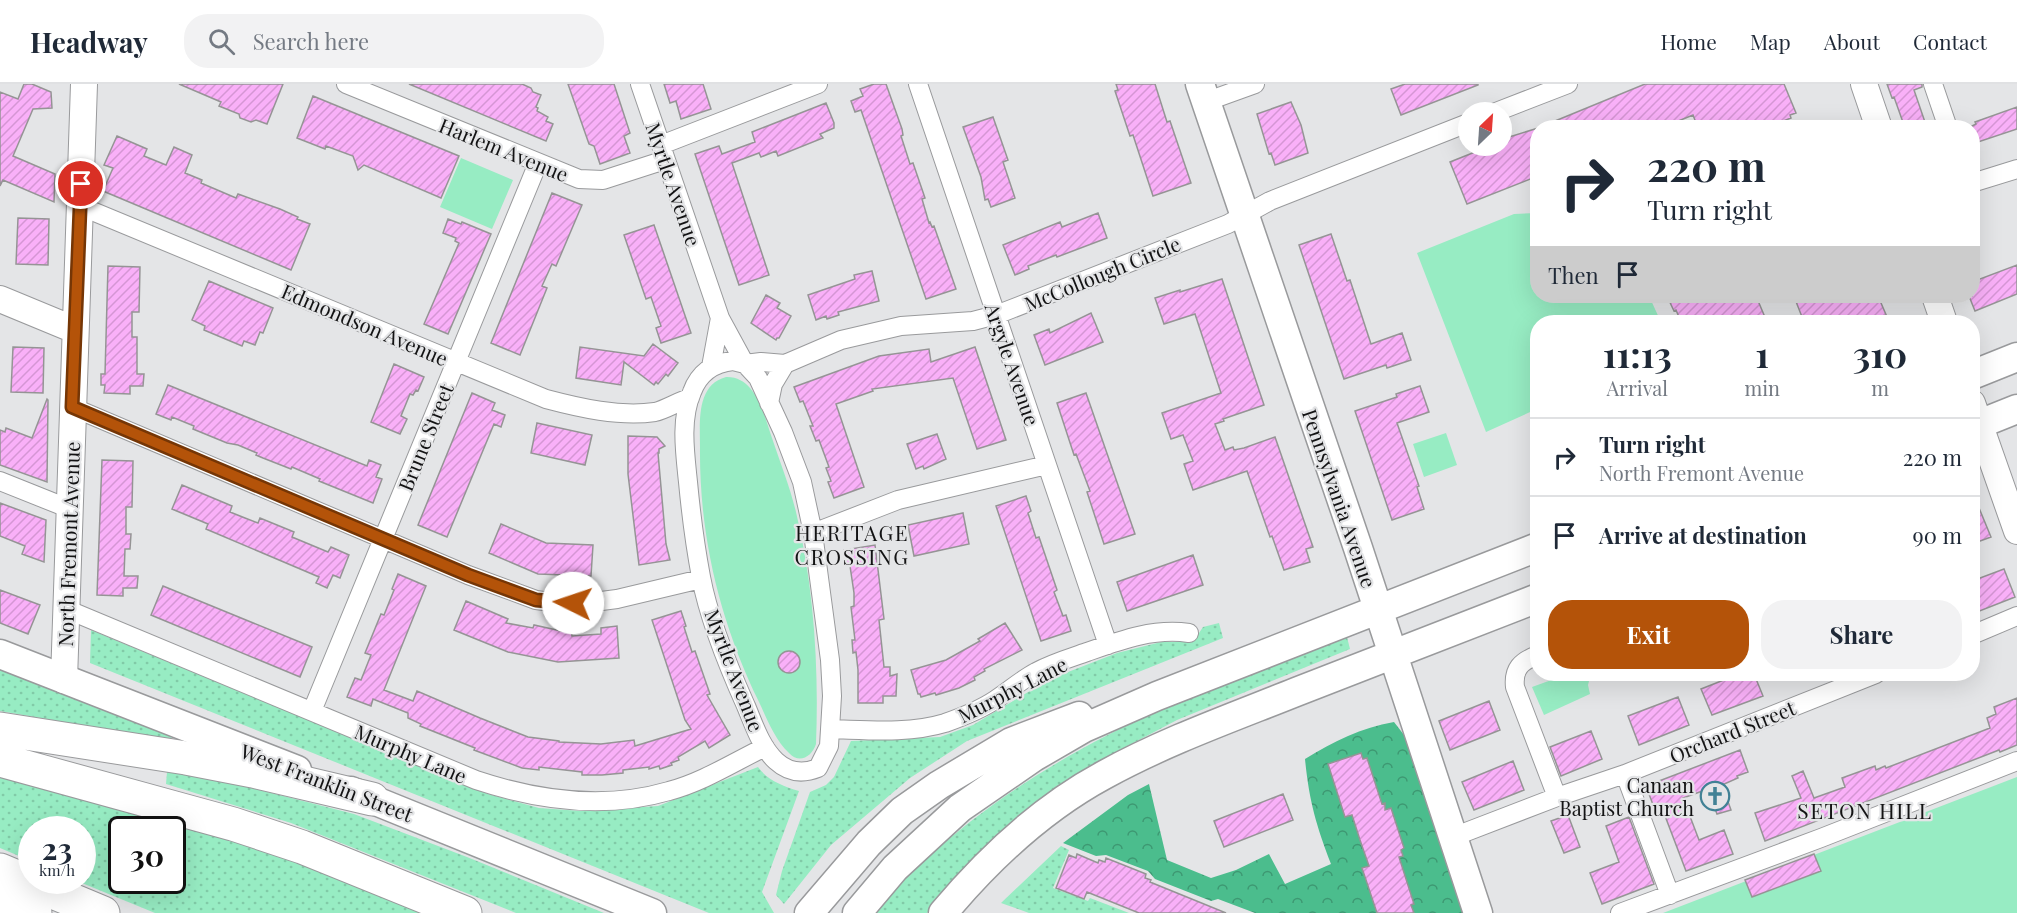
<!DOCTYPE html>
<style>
body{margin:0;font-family:"Playfair Display",serif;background:#f2f2f3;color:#1f2937;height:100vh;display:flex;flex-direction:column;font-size:22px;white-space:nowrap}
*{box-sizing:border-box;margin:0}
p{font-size:20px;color:#747a83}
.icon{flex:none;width:33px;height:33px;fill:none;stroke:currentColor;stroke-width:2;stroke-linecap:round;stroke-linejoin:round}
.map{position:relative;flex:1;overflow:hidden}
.details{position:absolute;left:1530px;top:231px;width:450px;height:366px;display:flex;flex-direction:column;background:#fff;border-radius:24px;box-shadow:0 6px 24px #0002}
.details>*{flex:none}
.banner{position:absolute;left:1530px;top:36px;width:450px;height:183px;border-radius:24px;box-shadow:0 6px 24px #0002;background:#fff;color:#1f2937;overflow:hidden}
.needle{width:39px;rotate:25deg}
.buttons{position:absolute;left:1458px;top:18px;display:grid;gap:12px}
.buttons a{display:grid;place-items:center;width:54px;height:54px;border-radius:50%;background:#fff;box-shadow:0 6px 24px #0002;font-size:30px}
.speed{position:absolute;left:18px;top:732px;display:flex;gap:12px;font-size:30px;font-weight:700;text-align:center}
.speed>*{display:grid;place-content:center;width:78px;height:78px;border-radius:50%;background:#fff;box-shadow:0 6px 24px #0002;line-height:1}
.speed small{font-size:15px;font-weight:400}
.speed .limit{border:3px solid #111;border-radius:9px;background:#fff;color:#111}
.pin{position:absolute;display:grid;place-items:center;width:51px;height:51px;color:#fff;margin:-26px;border:3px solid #fff;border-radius:50%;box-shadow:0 2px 6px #0007}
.me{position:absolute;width:66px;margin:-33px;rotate:274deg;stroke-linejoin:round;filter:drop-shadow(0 0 4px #0008)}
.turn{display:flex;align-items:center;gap:21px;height:126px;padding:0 18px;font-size:27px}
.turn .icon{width:78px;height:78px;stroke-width:2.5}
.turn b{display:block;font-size:42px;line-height:51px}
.then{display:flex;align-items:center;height:57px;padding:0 18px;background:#0003;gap:12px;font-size:22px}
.eta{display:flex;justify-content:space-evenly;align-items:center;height:102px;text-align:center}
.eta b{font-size:36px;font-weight:700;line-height:42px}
.button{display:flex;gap:12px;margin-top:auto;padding:12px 18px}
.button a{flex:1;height:69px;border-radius:24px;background:#b45309;color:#fff;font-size:24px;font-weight:700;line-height:69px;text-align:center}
.button a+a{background:#f2f2f3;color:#1f2937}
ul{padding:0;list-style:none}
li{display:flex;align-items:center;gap:18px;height:78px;padding:0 18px;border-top:2px solid #e0e1e3}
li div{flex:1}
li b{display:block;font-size:22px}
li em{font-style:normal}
header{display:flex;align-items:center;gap:36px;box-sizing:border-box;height:84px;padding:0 30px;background:#fff;border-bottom:2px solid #e0e1e3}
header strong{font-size:28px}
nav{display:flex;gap:33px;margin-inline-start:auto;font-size:21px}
.search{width:420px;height:54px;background:#f2f2f3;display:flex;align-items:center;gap:15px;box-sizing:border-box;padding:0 21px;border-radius:24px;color:#747a83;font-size:22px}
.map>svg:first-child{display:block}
.grass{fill:url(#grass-dots);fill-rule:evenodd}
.forest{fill:url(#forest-crowns)}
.green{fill:#97ecc3}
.building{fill:url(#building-hatch);stroke:#959495;stroke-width:1.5}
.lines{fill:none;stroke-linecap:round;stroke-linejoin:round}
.street-casing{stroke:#999a9c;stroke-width:20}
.secondary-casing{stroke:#999a9c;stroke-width:28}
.primary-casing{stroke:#999a9c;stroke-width:31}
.highway-casing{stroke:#999a9c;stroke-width:35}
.street{stroke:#fff;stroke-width:18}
.secondary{stroke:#fff;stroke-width:26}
.primary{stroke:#fff;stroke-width:28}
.highway{stroke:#fff;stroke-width:33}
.route-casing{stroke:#753606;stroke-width:15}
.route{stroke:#b45309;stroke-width:10}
.labels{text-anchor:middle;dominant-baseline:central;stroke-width:4.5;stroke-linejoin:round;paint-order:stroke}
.street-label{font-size:20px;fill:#131314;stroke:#e4e5e7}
.poi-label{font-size:20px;fill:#131314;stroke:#e4e5e7;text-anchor:end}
.neighbourhood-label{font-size:21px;letter-spacing:1.5px;fill:#131314;stroke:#e4e5e7}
</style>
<header>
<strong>Headway</strong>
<div class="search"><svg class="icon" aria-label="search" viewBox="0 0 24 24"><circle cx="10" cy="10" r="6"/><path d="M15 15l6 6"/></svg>Search here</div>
<nav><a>Home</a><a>Map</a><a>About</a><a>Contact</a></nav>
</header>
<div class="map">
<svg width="2017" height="829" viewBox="0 0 2017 829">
<defs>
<pattern id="grass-dots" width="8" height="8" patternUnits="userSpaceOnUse" patternTransform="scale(1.5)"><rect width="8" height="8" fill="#97ecc3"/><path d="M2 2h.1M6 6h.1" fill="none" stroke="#81caa7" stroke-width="1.8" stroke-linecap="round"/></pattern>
<pattern id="forest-crowns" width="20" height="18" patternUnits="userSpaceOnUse" patternTransform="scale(1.5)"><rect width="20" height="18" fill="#4bbd8d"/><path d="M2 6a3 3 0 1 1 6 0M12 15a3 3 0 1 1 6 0" fill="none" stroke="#3d9872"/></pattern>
<pattern id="building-hatch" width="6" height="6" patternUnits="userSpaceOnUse" patternTransform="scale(1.5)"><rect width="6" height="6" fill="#f9b0f8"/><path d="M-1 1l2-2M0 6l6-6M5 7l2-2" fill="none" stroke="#d596d4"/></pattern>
</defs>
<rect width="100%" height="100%" fill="#e4e5e7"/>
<path class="grass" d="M1219 539 1223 554 967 657 910 694 831 761 784 820 776 811 782 787 810 708 826 701 834 693 851 657 940 653 973 641 1050 595 1117 569 1161 558H1193L1203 543Z
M91 546 488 710 539 724 581 727 658 722 758 683C767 696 783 702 799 707L762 808 774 829H709L90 579Z
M1347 553 1350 565 1177 636 1099 677 1051 709 954 799 927 829H875C946 742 1058 671 1160 626 1221 600 1285 577 1347 553Z
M0 585 172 653 169 656 0 627Z
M0 687 295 775 429 829H155L77 797 82 796V746H32L31 777 0 764ZM122 746H172V796H122Z
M167 688 224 697 354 730 467 773 604 829H516L291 739 166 700Z
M1061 762 1069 766 1053 804 1088 817 1090 814 1129 829H1029L1001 819Z"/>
<path class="forest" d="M1394 638 1425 678 1469 829H1255L1218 815 1211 817 1155 795 1148 787 1106 771 1096 772 1063 759 1128 711 1149 700 1167 776 1211 794 1236 786 1269 770 1285 800 1331 780C1316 741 1309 716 1305 675 1334 657 1361 644 1394 638Z"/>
<path class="green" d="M461 74 513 96 492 145 440 123Z
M1537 129 1538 212H1649L1661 238H1538L1537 325 1486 348 1417 169 1514 130Z
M726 293C756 292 764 331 772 354 780 378 790 403 796 428 814 503 819 583 816 660 812 673 799 680 789 669 775 656 767 635 759 618 720 538 699 452 700 363 700 338 696 301 726 293Z
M1446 349 1457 381 1424 393 1413 360Z
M1568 590C1578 589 1584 588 1589 597L1588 601 1590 610 1544 631 1532 603Z
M2017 693V829H1663Z"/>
<path class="building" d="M24 0H32L51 8 52 24 33 25 13 72 55 90 54 118 3 96 0 102V8L18 15Z
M179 0H283L267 40 256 36 251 38 240 34 239 30 219 22 221 18Z
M409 0H522L531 4 533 8 541 11 536 23 538 24 537 27 548 33 546 37 553 40 546 57Z
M568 0H614L630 49 624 52 630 69 600 80 594 62 589 60Z
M664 0H703L711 25 681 35 676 17 670 19Z
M874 0H886L902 45 903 51 901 52 910 80 913 79 925 114 922 115 929 139 930 138 932 143 934 142 956 205 926 215 861 26 855 28 851 17 863 12 860 5Z
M1116 0H1155L1167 38 1170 37 1191 99 1153 112 1133 51 1130 52 1115 7 1118 6Z
M1405 0H1478V1L1401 31 1391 5Z
M1645 0H1784L1796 29 1790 31 1791 34 1765 44H1698L1693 31 1661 44H1538Z
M1887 0H1922V3L1914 6 1927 44H1905L1894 13 1892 14Z
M313 12 459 72 441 114 364 81 358 86 353 72 326 62 325 65 297 54Z
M1291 18 1301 41 1308 69 1275 81 1271 69 1269 70 1257 30Z
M826 19 834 39V44L820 50 823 54 778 72 776 67 761 73 759 69 732 79 769 191 739 201 695 70 719 62 722 70 755 58 752 48Z
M2017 23V45L1972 60V42L1976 40 1975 38Z
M993 33 1008 76 1003 78 1015 114 991 123 988 115 985 116 981 93 963 43Z
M1538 44V92L1467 120 1450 78 1490 62H1502V58L1507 56 1506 54Z
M117 52 147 65 144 72 166 81 174 63 192 71 185 89 202 96 201 99 236 114 238 110 280 125 298 133 297 135 310 140 291 186 103 107 113 84 104 81Z
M552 109 582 121 556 182 552 180 542 202 547 204 520 271 491 259Z
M1098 129 1107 154 1057 173 1056 171 1028 182 1029 185 1015 191 1003 161 1060 138 1062 143Z
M18 134 49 135 48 181 16 180Z
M448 135 461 140 462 138 491 150 448 250 424 240 459 159 455 157 456 154 443 149Z
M654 141 691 249 661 259 656 244 661 242 651 213 646 215 624 151Z
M1331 150 1347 197 1350 196 1371 260 1402 249 1411 276 1387 284 1386 281 1344 295 1299 161Z
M2017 181V210L1975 227 1969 212H1972V198Z
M108 182 140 183 139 228H132V253H137V290H144L143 302H130V310L104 309 105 301H101V290H105Z
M872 187 879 217 838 228 839 231 827 235 826 232 816 236 808 211 855 195 854 191Z
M1222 195 1264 321 1223 335 1224 337 1215 340 1225 366 1233 363 1234 366 1244 364 1275 353 1313 463 1306 465 1310 478 1284 486 1272 452 1270 453 1247 387 1193 406 1184 380 1193 377 1183 351 1171 355 1162 329 1221 309 1195 230 1164 240 1155 214 1180 206V208Z
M209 197 273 224 263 249 260 248 255 261 244 257 242 262 204 246 205 242 192 236Z
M766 211 780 219 777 224 791 232 779 254H777L776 256 751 239Z
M1667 212H1756L1767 238H1681L1676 226 1674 227Z
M1803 212H1878L1887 233 1885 234 1887 238H1804L1795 215Z
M1091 229 1103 258 1045 281 1034 251 1049 245 1050 249Z
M653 260 678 279 668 292 666 290 658 300 656 298 654 301 624 278 621 301 576 294 580 263 644 272Z
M13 263 44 264 43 309 11 308Z
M975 263 1006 356 977 365 953 294 872 305 873 307 836 320 864 403 834 414 828 398 831 397 826 384 829 383 819 356 816 357 810 342H813L803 317 800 318 794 303 879 272 929 265 931 278Z
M394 280 424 293 418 307 416 306 413 311 410 310 401 332 407 335 400 350 371 338Z
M168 301 367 382 369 376 381 381 376 393 382 395 373 419 319 397 320 395 292 383 291 385 263 374 256 371 257 369 238 361 227 359 193 345 194 342 172 333 171 336 156 330Z
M1420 302 1429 328 1397 339 1419 402 1417 403 1424 425 1392 436 1355 327 1397 313 1396 310Z
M472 309 495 319 492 326 505 331 501 343 494 340 447 453 418 441Z
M1086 309 1135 450 1104 460 1087 408 1090 407 1076 370 1074 371 1057 319Z
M47 315 48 316 47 398 0 381V346L5 348 6 344 32 354Z
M537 339 592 351 585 381 531 369Z
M937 350 946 375 924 385 923 382 916 385 907 360Z
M628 352 657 353 665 362 659 365V369H658L666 460 670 476 639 481 628 390Z
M102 376 133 377 132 423H126V450H131L130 465H125L124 492H138L137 504H123V512L97 511Z
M182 401 232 422 230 428 245 434 258 439 260 434 294 448 292 453 328 468 331 463 349 471 340 494 333 491 327 504 316 499 319 493 206 445 208 440 172 425Z
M1972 407 1991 453 1972 460Z
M1026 412 1031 427 1028 429 1036 454 1039 453 1057 506 1054 508 1063 532 1066 531 1071 547 1041 557 996 422Z
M0 419 46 436 44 478 22 470 25 462 0 452Z
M963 429 969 460 914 472 908 441Z
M501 440 546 459 593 461 591 492 538 490 489 469Z
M875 461 884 535 879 536 884 583H890V592L897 590 896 612H883V619H858V586L856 568 853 569 852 556H855L851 523 854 522V509L850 482H847L844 466Z
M1193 471 1203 501 1127 527 1117 498Z
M2004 485 2015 513 1972 530V497Z
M398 490 426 502 384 606 413 617 417 607 480 634 528 653 559 657V658L601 660 634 656 635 662 691 645 685 636 652 536 681 527 686 542 684 543 692 568 695 567 710 610 707 611 730 651 709 664 705 657 678 673 679 676 671 679 672 681 660 685 659 682 649 685V683L623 686V689L602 691H582V688L539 683V686L522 684 474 666 475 664 420 642 421 640 408 634V629L373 615 371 622 347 613 355 594 361 596 371 571 365 569 381 530 384 531 394 506 392 505Z
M163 502 312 563 300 593 151 531Z
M0 506 40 521 28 550 0 539Z
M466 517 508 535 506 539 533 544 534 541 561 547 571 546 572 552 601 550V544L617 542 619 574 558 578 508 568 454 546Z
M1005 539 1022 566 984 585 985 587 974 593 975 596 959 604 936 611 935 609 921 613 920 610H918L911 586 946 576 980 557 978 555Z
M778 578a11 11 0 1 1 22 0a11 11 0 1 1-22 0Z
M1739 590H1754L1763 612 1712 631 1701 605Z
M1678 613 1689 641 1639 661 1628 632Z
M2017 614V661L2000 668 1999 666 1765 757 1755 729 1801 714 1792 692 1803 687 1814 714 1845 703 1842 694 1875 682 1876 686 1885 682 1886 684 1990 644 1987 634 1996 630 1994 623Z
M1489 617 1500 646 1450 666 1439 637Z
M1591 647 1602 675 1561 692 1550 663Z
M1740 666 1748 688 1737 692 1738 694 1722 701 1731 726 1717 730 1708 705 1683 714 1699 756 1724 746 1733 770 1686 787 1662 724 1655 726 1646 702Z
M1361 669 1363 675 1367 674 1382 720 1385 719V726L1391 724 1404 764 1401 766 1403 772 1399 773 1414 820 1411 821 1414 829H1377L1362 784 1369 782 1360 756 1352 731 1345 733 1328 680Z
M1513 677 1524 706 1474 726 1462 698Z
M1283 710 1293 736 1224 763 1214 737Z
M1568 731 1580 763 1564 769 1551 737Z
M1629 733 1654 800 1602 820 1590 789 1619 778 1606 742Z
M1077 770 1098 779 1099 776 1105 778 1106 774 1146 790 1145 794 1151 796 1150 798 1226 829H1139L1087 808 1084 815 1056 804 1069 771 1076 774Z
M1814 770 1821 787 1752 813 1745 796Z"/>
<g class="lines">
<g class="street-casing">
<path id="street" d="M346 0 579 95 603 96 665 76
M640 0 720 234 745 280 761 278 785 280 841 256 901 242 973 237 996 231 1228 140 1270 117 1468 39
M918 0 1108 561
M1933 0 1948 44
M1205 18 1255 0
M1496 28 1568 0
M661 61 818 0
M1972 99 2017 85
M80 122 546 315C580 324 619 333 655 328 665 326 679 317 690 314
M733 277 745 280 758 294 783 348 802 398 813 449 830 576 832 612 829 662 818 684C803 690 789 689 776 677 761 663 754 641 746 622 728 582 709 536 701 493 695 461 691 430 688 398 685 369 680 335 692 308 699 289 713 279 733 277Z
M711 283 720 234
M769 319 773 300 785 280
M72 323 468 491 536 516 559 519H586L617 515 701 495
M0 397 70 425
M813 449 898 416 1047 381
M66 525 476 696C539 717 604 726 669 707 703 698 734 678 765 663
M1972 551 2017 532
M1538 571C1521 577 1513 585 1515 603L1557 713
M312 627 538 79
M831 645C868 646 909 650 945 639 962 633 980 626 995 616 1009 607 1021 596 1036 588 1052 579 1070 574 1087 568 1121 556 1153 544 1189 549
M1625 690 1670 811
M1453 753 1557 713 1625 690 1876 590
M1620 829 1821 754 2017 677"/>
</g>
<g class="secondary-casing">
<path id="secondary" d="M1864 0 1879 44
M1935 212 1944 238
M0 215 75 246
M1972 319 2017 447
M64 596 84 0"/>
</g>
<g class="primary-casing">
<path id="primary" d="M1200 0 1358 464 1478 829
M1972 291 2017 273
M1972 343 2017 325
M0 570 297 686
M351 707 652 829
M809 829 869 759 902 727 939 701 1011 658 1079 632
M857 829 895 784 960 724 1034 673 1084 644 1157 612 1538 463
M943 829C989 774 1041 725 1104 691 1166 657 1231 634 1296 608 1377 577 1457 545 1538 514"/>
</g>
<g class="highway-casing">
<path id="highway" d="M0 645 186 674 253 687 372 715
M0 676 233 740 302 763 465 829
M0 786 103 829
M0 812 35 829"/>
</g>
<use href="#street" class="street"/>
<use href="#secondary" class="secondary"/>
<use href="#primary" class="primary"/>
<use href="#highway" class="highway"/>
</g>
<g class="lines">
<g class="route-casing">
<path id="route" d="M81 100 72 323 468 491 536 516 573 519"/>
</g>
<use href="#route" class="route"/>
</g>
<defs>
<g id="church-ring" transform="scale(1.5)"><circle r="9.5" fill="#e4e5e7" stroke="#418195" stroke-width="1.5"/><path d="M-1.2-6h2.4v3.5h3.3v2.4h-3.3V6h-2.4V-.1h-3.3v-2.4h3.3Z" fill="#418195"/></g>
</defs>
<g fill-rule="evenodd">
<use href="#church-ring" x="1715" y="712"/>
</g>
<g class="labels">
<g class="street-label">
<text transform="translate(504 65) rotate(22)">Harlem Avenue</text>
<text transform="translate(674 100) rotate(71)">Myrtle Avenue</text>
<text transform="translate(1102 189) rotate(-22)">McCollough Circle</text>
<text transform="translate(365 240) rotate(23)">Edmondson Avenue</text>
<text transform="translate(1013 280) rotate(71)">Argyle Avenue</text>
<text transform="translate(425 353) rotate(-68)">Brune Street</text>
<text transform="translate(1340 414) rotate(71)">Pennsylvania Avenue</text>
<text transform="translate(68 460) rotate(-88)">North Fremont Avenue</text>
<text transform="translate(735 586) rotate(69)">Myrtle Avenue</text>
<text transform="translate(1012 605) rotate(-27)">Murphy Lane</text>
<text transform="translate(1732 647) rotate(-22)">Orchard Street</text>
<text transform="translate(411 669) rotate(23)">Murphy Lane</text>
<text transform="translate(327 698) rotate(21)">West Franklin Street</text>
</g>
<g class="poi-label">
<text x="1694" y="700">Canaan<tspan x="1694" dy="23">Baptist Church</tspan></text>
</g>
<g class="neighbourhood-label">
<text x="852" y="448">HERITAGE<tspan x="852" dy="24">CROSSING</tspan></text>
<text x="1865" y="726">SETON HILL</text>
</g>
</g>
</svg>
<div class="buttons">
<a><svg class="needle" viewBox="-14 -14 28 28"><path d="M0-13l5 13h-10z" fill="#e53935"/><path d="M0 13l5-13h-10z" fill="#747a83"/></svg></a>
</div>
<div class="speed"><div>23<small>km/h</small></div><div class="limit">30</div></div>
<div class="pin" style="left:81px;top:100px;background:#d93025"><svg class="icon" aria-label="arrive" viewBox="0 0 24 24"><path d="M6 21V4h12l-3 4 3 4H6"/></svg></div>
<svg class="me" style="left:573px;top:519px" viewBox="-20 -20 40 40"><circle r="19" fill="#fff"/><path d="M0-13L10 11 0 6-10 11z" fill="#b45309"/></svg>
<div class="banner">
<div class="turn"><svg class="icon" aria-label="right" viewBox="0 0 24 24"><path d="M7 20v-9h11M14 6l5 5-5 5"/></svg><div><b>220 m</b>Turn right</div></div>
<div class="then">Then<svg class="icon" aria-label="arrive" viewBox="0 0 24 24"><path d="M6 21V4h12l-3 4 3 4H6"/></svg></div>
</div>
<section class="details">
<div class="eta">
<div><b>11:13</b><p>Arrival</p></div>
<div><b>1</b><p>min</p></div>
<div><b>310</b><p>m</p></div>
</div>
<ul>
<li><svg class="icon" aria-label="right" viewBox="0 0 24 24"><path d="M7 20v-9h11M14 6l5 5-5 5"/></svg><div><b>Turn right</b><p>North Fremont Avenue</p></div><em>220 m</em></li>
<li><svg class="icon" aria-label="arrive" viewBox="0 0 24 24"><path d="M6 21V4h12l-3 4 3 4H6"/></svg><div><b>Arrive at destination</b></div><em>90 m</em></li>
</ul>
<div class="button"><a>Exit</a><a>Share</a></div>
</section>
</div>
